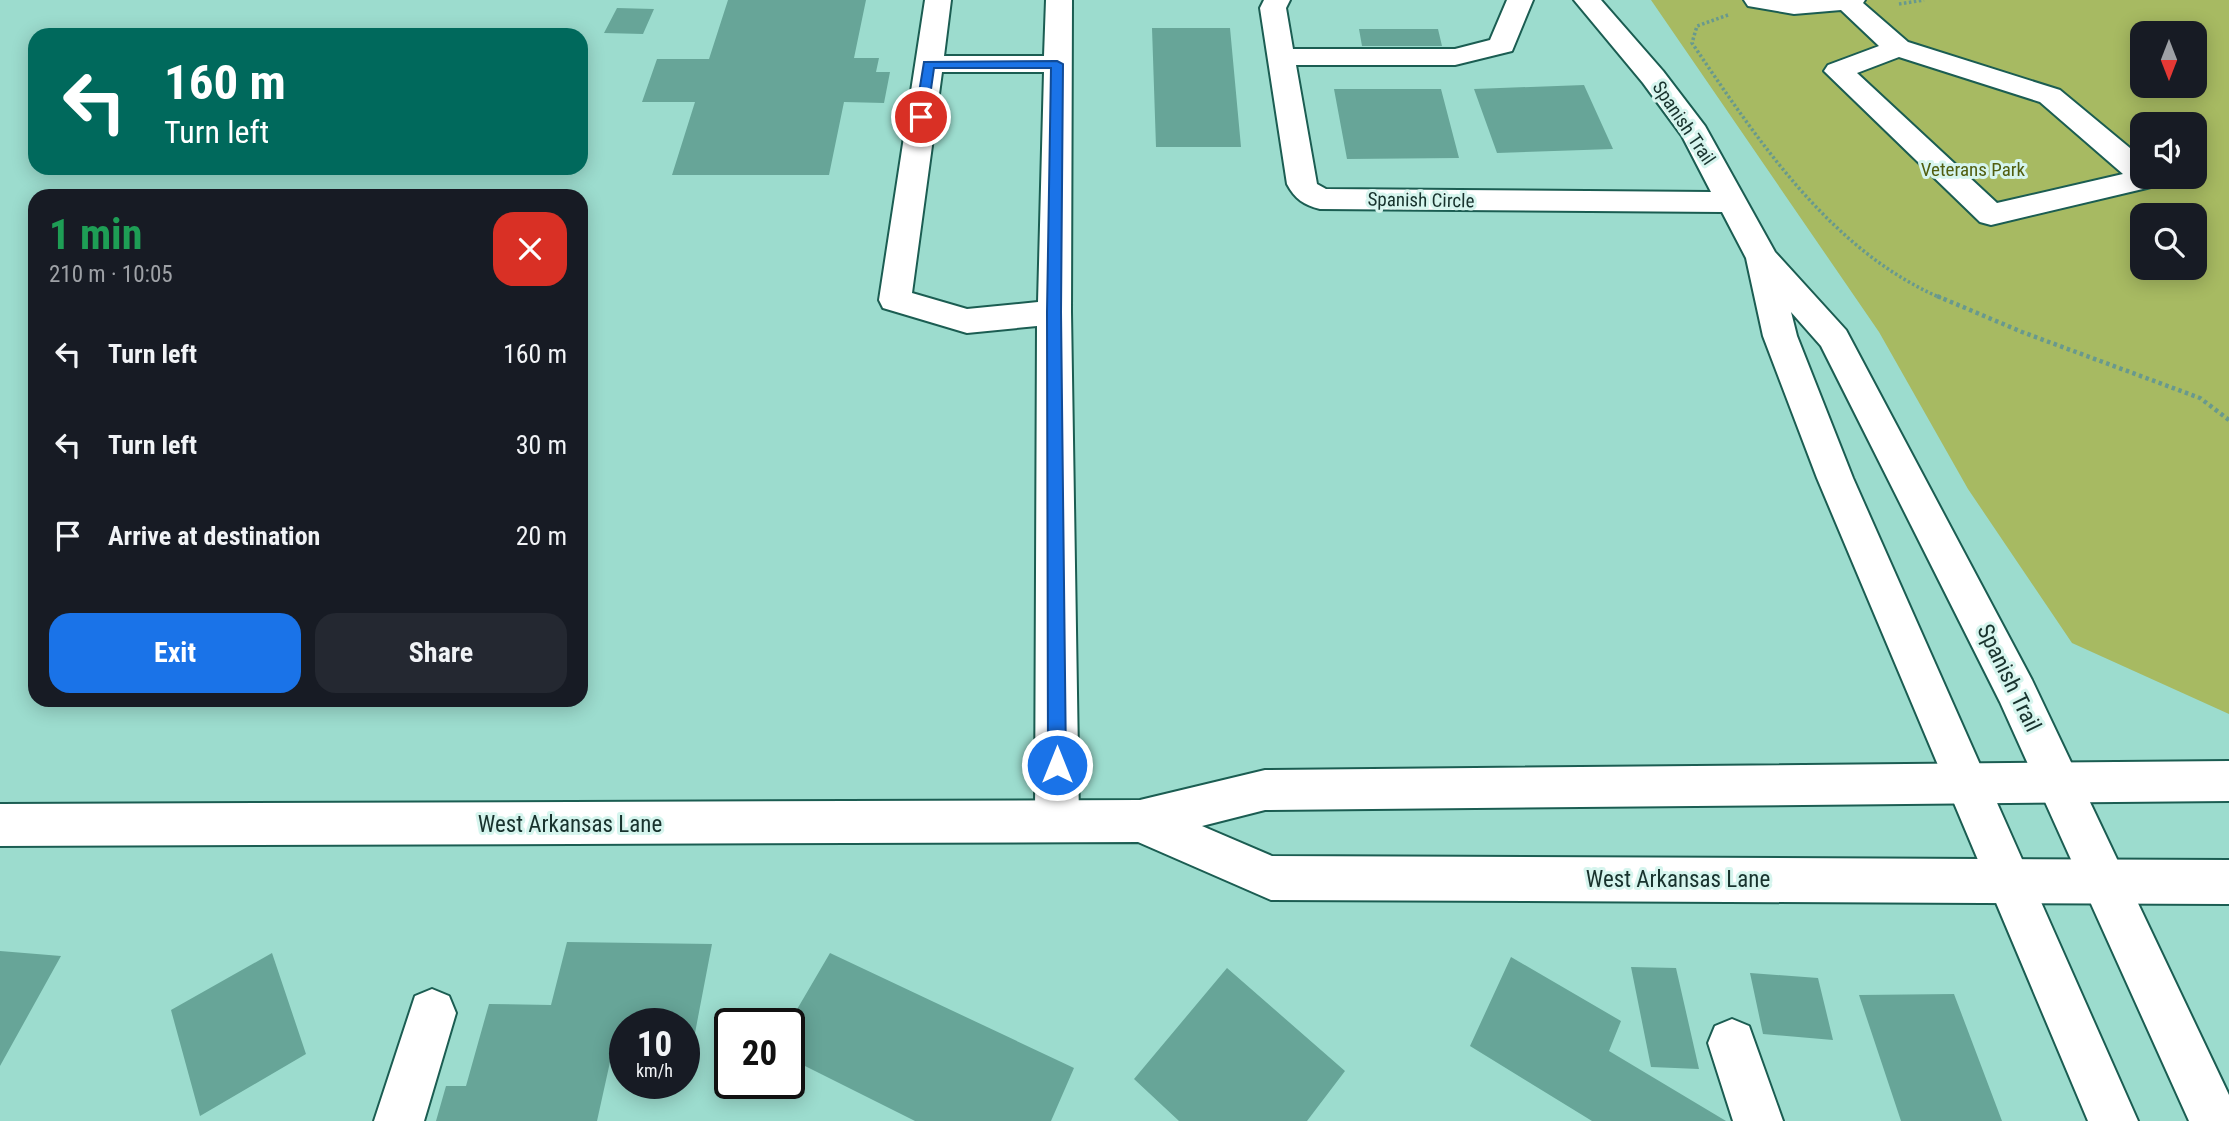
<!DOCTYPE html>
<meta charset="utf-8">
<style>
body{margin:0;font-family:"Roboto Condensed",sans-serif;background:#242831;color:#f1f3f6;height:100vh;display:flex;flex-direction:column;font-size:26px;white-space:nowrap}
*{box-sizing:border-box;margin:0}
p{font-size:23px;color:#9ea1a6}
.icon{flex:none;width:38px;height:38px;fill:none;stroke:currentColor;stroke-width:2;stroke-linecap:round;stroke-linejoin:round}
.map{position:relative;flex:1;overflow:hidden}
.panel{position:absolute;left:28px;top:189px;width:560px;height:518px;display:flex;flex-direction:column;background:#171b24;border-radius:21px;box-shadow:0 4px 18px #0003}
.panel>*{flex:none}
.hud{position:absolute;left:28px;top:28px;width:560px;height:147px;border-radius:21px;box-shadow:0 4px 18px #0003;background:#00695c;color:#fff;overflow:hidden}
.needle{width:46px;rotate:180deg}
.buttons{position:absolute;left:2130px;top:21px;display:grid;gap:14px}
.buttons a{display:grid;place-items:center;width:77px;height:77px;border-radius:14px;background:#171b24;box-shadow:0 4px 18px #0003;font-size:35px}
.speed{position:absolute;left:609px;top:1008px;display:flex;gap:14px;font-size:35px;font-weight:700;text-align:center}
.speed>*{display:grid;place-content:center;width:91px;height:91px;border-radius:50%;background:#171b24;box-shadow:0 4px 18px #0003;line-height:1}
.speed small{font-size:18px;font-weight:400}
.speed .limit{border:4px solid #111;border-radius:10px;background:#fff;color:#111}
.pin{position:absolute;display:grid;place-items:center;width:60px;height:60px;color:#fff;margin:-30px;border:4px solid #fff;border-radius:50%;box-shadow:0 2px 7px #0007}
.me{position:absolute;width:77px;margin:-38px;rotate:0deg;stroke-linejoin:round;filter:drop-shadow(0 0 5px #0008)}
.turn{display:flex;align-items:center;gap:24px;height:147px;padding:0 21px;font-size:32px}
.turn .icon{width:91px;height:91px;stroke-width:2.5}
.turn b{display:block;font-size:49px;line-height:60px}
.round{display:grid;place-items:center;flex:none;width:74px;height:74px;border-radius:21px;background:#242831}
.overview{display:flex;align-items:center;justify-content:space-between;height:119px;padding:0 21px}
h1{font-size:42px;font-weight:700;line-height:52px;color:#1e9e55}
.action{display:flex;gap:14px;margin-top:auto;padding:14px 21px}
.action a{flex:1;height:80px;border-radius:21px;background:#1a73e8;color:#fff;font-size:28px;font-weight:700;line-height:80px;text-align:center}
.action a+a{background:#242831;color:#f1f3f6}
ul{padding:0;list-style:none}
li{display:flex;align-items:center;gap:21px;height:91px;padding:0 21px}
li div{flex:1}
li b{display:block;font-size:26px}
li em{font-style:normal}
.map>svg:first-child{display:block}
.green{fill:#a7ba62;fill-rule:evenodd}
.building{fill:#67a598}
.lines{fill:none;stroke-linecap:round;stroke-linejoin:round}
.minor-casing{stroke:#1b5d52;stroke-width:4}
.major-casing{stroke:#1b5d52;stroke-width:4}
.path-far1{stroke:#68998e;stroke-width:3.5;stroke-dasharray:2.5 2.5;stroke-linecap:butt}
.path{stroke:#68998e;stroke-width:4.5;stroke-dasharray:3.5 3.5;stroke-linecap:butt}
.minor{fill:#fff;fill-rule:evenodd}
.major{fill:#fff;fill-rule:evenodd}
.route{fill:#1a73e8;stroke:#114b97;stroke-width:2}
.labels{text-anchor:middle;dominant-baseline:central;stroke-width:6;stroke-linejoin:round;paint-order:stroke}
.far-street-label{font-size:19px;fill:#18322d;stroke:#d6f5ee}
.far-park-label{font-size:19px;fill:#515e10;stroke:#d6f5ee}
.street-label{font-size:23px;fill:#18322d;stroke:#d6f5ee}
</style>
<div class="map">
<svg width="2229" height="1121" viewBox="0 0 2229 1121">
<rect width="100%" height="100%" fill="#9cdcce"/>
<path class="green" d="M1651 0H2229V714L2072 643 1968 489 1879 332ZM2142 33H2194V86H2142ZM2142 124H2194V177H2142ZM2142 215H2194V268H2142Z"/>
<path class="building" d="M728 0H866L854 58H879L876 72H890L884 103 844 102 829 175H672L695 102H642L657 59H709Z
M617 8 654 9 643 34 604 33Z
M1152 28H1230L1241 147H1156Z
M1359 29H1438L1442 46H1362Z
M1584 85 1613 149 1497 153 1474 89Z
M1334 89H1441L1459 158 1347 159Z
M567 942 712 944 691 1054 684 1053V1024H625V1053H612L597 1121H436L446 1086H466L489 1004 551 1005Z
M0 951 61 956 0 1066Z
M272 953 306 1054 200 1116 171 1010Z
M830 953 1074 1068 1051 1121H915L789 1058V1023Z
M1511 957 1621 1021 1609 1051 1726 1121H1592L1470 1046Z
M1631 967 1676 968 1699 1069 1651 1067Z
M1227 968 1345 1071 1307 1121H1179L1134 1079Z
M1750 973 1818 978 1833 1040 1763 1034Z
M1954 994 2002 1121H1901L1859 995Z"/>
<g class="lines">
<g class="minor-casing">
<path id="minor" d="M925 0H951L944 56H1044L1046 0H1072L1071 312 1079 819 1073 834 1057 840 1041 834 1035 819 1037 326 967 333 883 308 879 300ZM942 72H1044L1038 302 967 309 912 293Z
M1264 0H1290L1286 8 1293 49H1455L1490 40 1507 0H1533L1512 51 1455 65H1296L1317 184 1326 189 1711 192 1682 136 1643 83 1574 0H1601L1663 71 1705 126 1775 252 1846 330 2032 680 2229 1095V1121H2189L2000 702 1821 346 1791 312 1797 336 1853 478 2138 1121H2088L1817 478 1763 336 1746 258 1722 212 1320 209C1304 205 1295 199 1287 184L1260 8Z
M1744 0H1865L1863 3 1908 42 2060 90 2142 158V177L2162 178 2158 185 2147 188 1991 225 1980 222 1824 71 1828 65 1879 46 1841 10 1794 14 1748 6ZM1899 57 2040 102 2123 174 1997 203 1857 73Z
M432 989 449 996 456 1013 424 1121H374L415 996Z
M1732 1019 1749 1026 1783 1121H1733L1708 1043 1715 1026Z"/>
</g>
<g class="major-casing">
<path id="major" d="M2229 761V801L1265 810 1202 826 1272 856 2229 860V904L1271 900 1138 842 0 846V804L1140 800 1265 770Z"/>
</g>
<path class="path-far1" d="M1899 4 1924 0
M1728 15 1697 26 1692 43C1757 139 1831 251 1941 298"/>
<path class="path" d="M1937 296 2022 332 2200 398 2229 420"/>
<use href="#minor" class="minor"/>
<use href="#major" class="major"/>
</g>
<path class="route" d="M1057 61 1063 64 1061 312 1066 765 1063 771 1057 774 1051 771 1048 765 1047 312 1051 68H934L927 117 921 120 915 117 924 62Z"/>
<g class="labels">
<g class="far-street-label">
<text transform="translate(1684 123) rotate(56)">Spanish Trail</text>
<text transform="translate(1421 200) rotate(1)">Spanish Circle</text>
</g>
<g class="far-park-label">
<text x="1973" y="169">Veterans Park</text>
</g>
<g class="street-label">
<text transform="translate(2009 678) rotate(64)">Spanish Trail</text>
<text x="570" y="824">West Arkansas Lane</text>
<text x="1678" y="879">West Arkansas Lane</text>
</g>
</g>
</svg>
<div class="buttons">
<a><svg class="needle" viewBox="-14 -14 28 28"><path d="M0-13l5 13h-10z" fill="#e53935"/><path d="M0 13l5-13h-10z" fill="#9ea1a6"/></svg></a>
<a><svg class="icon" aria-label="sound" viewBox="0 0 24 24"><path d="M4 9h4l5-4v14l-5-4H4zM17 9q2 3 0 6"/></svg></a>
<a><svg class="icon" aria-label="search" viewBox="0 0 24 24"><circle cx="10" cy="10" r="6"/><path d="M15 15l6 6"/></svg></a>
</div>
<div class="speed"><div>10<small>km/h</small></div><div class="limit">20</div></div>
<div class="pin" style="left:921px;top:117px;background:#d93025"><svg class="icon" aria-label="arrive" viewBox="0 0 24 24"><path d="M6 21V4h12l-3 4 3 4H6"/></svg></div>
<svg class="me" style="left:1057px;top:765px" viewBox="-20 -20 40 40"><circle r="17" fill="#1a73e8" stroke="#fff" stroke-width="3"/><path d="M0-11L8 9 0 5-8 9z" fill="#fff"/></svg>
<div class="hud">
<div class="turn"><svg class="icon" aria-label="left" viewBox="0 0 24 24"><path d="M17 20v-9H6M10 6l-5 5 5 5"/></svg><div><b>160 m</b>Turn left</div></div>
</div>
<section class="panel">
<div class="overview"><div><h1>1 min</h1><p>210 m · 10:05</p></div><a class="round" style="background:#d93025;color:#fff"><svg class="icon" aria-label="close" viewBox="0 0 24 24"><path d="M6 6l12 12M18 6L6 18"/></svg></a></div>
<ul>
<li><svg class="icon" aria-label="left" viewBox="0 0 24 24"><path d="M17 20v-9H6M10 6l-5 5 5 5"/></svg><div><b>Turn left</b></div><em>160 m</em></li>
<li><svg class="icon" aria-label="left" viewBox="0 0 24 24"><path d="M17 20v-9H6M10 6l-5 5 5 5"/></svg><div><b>Turn left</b></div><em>30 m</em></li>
<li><svg class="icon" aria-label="arrive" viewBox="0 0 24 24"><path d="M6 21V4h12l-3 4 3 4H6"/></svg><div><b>Arrive at destination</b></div><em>20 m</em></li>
</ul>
<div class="action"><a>Exit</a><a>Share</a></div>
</section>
</div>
